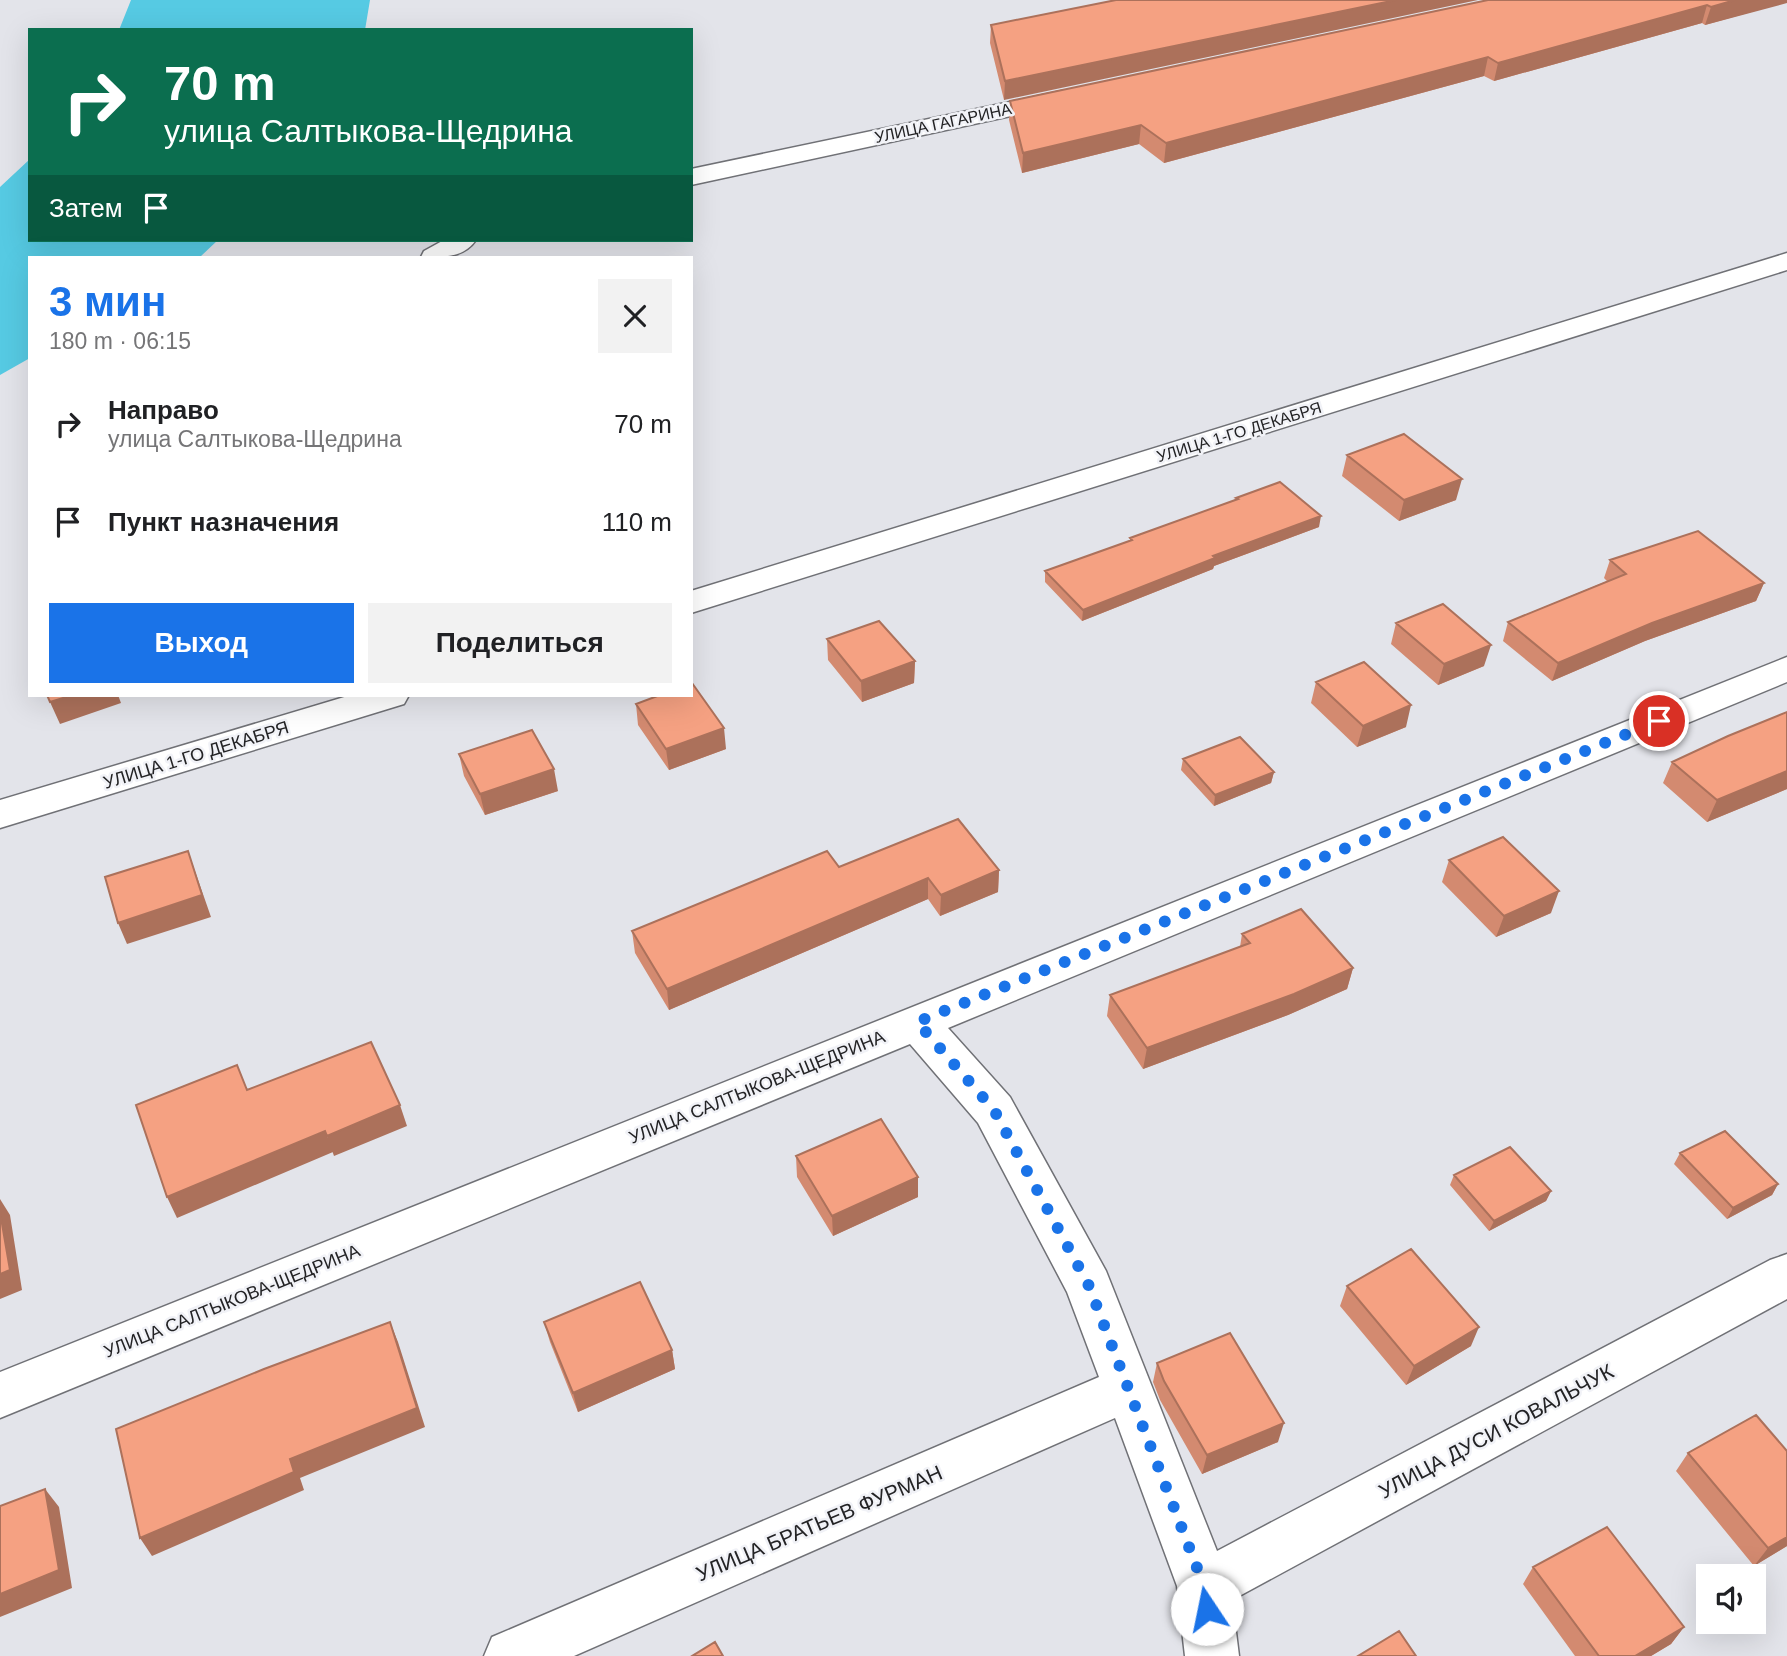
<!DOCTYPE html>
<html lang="ru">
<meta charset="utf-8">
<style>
body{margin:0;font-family:Arial,sans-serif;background:#f2f2f2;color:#202124;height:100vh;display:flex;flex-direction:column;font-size:26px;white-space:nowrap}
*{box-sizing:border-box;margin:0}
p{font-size:23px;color:#757577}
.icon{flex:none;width:38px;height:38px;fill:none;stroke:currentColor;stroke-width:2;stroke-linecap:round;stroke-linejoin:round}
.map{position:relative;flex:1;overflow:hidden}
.sheet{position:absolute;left:28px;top:256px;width:665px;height:441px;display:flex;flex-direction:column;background:#fff;border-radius:0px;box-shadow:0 7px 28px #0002}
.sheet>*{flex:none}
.hud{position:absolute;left:28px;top:28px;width:665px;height:214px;border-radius:0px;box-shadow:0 7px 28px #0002;background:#0b6e4f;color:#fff;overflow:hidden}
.buttons{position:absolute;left:1696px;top:1564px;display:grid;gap:14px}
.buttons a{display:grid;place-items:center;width:70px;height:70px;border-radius:0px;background:#fff;box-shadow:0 7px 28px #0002;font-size:35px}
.pin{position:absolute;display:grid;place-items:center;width:60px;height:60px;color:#fff;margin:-30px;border:4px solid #fff;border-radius:50%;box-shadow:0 2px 7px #0007}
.me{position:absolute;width:77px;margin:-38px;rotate:349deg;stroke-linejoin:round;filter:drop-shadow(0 0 5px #0008)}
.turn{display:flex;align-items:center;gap:24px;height:147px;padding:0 21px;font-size:32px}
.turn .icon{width:91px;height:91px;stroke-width:2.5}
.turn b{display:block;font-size:49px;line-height:60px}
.then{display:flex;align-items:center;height:66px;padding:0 21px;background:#0003;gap:14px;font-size:26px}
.round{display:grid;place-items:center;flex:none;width:74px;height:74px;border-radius:0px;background:#f2f2f2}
.summary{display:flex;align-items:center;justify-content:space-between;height:119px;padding:0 21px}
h1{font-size:42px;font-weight:700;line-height:52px;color:#1a73e8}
.cta{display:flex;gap:14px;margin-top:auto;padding:14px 21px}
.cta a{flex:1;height:80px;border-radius:0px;background:#1a73e8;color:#fff;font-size:28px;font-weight:700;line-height:80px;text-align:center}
.cta a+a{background:#f2f2f2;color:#202124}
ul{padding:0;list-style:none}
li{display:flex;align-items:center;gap:21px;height:98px;padding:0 21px}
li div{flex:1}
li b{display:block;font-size:26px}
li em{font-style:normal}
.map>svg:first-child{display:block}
.water{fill:#56cae3}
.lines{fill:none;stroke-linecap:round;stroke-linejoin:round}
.street-casing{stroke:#707176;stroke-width:3}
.street{fill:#fff;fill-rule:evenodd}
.wall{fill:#d38a70}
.shaded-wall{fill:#ac715b}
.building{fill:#f5a182;stroke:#ac715b;stroke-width:2}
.route{stroke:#1a73e8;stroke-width:12;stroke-dasharray:0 21.6}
.labels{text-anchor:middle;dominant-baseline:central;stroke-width:5;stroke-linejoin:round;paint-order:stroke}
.far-street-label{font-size:16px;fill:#232325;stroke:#f1f2f7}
.street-label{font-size:18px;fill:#232325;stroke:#f1f2f7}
.near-street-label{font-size:21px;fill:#232325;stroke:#f1f2f7}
</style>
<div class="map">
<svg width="1787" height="1656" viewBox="0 0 1787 1656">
<rect width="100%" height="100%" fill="#e3e4ea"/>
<path class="water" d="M131 0H370L365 30H119Z
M30 159V240H218L200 257H30V358L0 375V187Z"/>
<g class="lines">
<g class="street-casing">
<path id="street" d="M1062 91 1071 93 1074 98 1071 103 691 185V169Z
M444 240H476C463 259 441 257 421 257L424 251Z
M1787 253V270L691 613V591Z
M1787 657V682L948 1028 1010 1097 1106 1271 1217 1551 1770 1260 1787 1254V1299L1232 1600 1239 1656H1185L1177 1586 1115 1418 574 1656H484L492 1637 1099 1377 1067 1292 978 1123 910 1044 0 1418V1372Z
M351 695H409L404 704 0 828V800Z"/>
</g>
<use href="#street" class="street"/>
</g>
<path class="wall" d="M1116 0 1004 100 990 43 991 25Z
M1488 0 1776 5 1705 25 1702 23 1494 81 1484 76 1164 163 1139 144 1022 173 1009 120 1010 101Z
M1347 455 1456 500 1399 521 1342 476Z
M1236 498 1319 527 1214 566 1213 569 1082 621 1045 582V571L1130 541V538L1236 500Z
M1610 560 1764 583 1756 601 1645 641 1552 681 1503 641 1508 622 1607 581 1604 578Z
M1396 623 1484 666 1438 685 1391 644Z
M827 639 915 661 914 683 862 702 828 660Z
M1316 682 1406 727 1357 747 1311 703Z
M636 704 726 749 669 770 638 725Z
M1787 712V789L1707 822 1663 783 1672 762Z
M459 754 558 791 485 815 464 776Z
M1183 759 1274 772 1271 783 1214 806 1181 770Z
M1449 860 1551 913 1496 937 1442 882Z
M839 867 999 870 998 892 940 916 928 899 669 1010 635 953 632 931Z
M1242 934 1353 968 1347 989 1288 1015 1143 1069 1107 1016 1110 995 1240 947Z
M1680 1153 1778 1184 1772 1195 1727 1219 1674 1164Z
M796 1156 918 1197 833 1236 797 1177Z
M1454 1175 1551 1191 1546 1201 1489 1231 1450 1185Z
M1347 1286 1471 1346 1406 1385 1340 1306Z
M544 1322 672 1350 675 1369 578 1412 550 1342Z
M1157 1363 1278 1442 1202 1474 1160 1400 1153 1382Z
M1688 1453 1787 1546 1754 1566 1676 1471Z
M1533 1567 1684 1627 1671 1644 1651 1656H1575L1523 1584Z"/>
<path class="shaded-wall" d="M1396 0H1478L1004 100 1005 81Z
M1735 0H1787V3L1705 25 1711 7Z
M1707 5 1702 23 1494 81 1498 63Z
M1488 57 1484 76 1164 163 1166 143Z
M1141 125 1139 144 1022 173 1023 153Z
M1462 479 1456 500 1399 521 1404 500Z
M1321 516 1319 527 1214 566 1213 569 1082 621 1083 610 1213 556Z
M1764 583 1756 601 1645 641 1552 681 1558 663 1652 623Z
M1491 645 1484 666 1438 685 1444 664Z
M915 661 914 683 862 702 861 681Z
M73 695H118L121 703 60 724 50 702Z
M1411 705 1406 727 1357 747 1363 726Z
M724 728 726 749 669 770 666 749Z
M554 769 558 791 485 815 480 794Z
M1787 771V789L1707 822 1717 800Z
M1274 772 1271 783 1214 806 1215 795Z
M188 851 211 917 127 944 118 923Z
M999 870 998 892 940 916 941 895Z
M928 878V899L669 1010 667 989Z
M1559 891 1551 913 1496 937 1504 916Z
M1353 968 1347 989 1288 1015 1143 1069 1147 1048Z
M400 1105 407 1126 334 1156 327 1136Z
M325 1131 333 1152 177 1218 167 1197Z
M918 1177V1197L833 1236 832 1216Z
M1778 1184 1772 1195 1727 1219 1733 1208Z
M1551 1191 1546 1201 1489 1231 1494 1221Z
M0 1199 10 1215 22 1290 0 1299Z
M390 1322 398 1342 425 1427 300 1478 304 1490 152 1556 140 1538 290 1459Z
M1479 1327 1471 1346 1406 1385 1414 1366Z
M672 1350 675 1369 578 1412 573 1393Z
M1284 1423 1278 1442 1202 1474 1207 1455Z
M45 1489 59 1507 72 1588 0 1617V1594Z
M1787 1537V1546L1754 1566 1768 1548Z
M1684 1627 1671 1644 1651 1656H1635Z"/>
<path class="building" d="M1116 0H1396L1005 81 991 25Z
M1488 0H1735L1711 7 1707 5 1498 63 1488 57 1166 143 1141 125 1023 153 1010 101Z
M1404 434 1462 479 1404 500 1347 455Z
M1280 482 1321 516 1213 556 1215 558 1083 610 1045 571 1132 540 1130 538 1238 499 1236 498Z
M1698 531 1764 583 1652 623 1558 663 1508 622 1626 574 1610 560Z
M1443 604 1491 645 1444 664 1396 623Z
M879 621 915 661 861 681 827 639Z
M1364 662 1411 705 1363 726 1316 682Z
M692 683 724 728 666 749 636 704 660 695H691Z
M47 695H73L50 702Z
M1787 712V771L1717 800 1672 762 1728 736Z
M532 730 554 769 480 794 459 754Z
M1240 737 1274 772 1215 795 1183 759Z
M958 819 999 870 941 895 928 878 667 989 632 931 827 851 839 867Z
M1503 837 1559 891 1504 916 1449 860Z
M188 851 202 895 118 923 105 877Z
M1301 909 1353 968 1294 994 1147 1048 1110 995 1250 943 1242 934Z
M371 1042 400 1105 327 1136 325 1131 167 1197 136 1105 237 1065 247 1090Z
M881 1119 918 1177 832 1216 796 1156Z
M1725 1131 1778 1184 1733 1208 1680 1153Z
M1510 1147 1551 1191 1494 1221 1454 1175Z
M0 1212 10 1270 0 1274Z
M1411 1249 1479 1327 1414 1366 1347 1286Z
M640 1282 672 1350 573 1393 544 1322Z
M390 1322 417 1408 290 1459 294 1472 140 1538 116 1429 264 1369Z
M1230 1333 1284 1423 1207 1455 1164 1381 1157 1363Z
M1756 1415 1787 1451V1537L1768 1548 1688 1453Z
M45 1489 59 1570 0 1594V1506Z
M1607 1527 1684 1627 1635 1656H1599L1533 1567Z
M1399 1631 1416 1656H1358Z
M715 1642 723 1656H692Z"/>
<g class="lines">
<path class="route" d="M1207 1609 1204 1586 1089 1286 994 1110 917 1022 1659 721"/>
</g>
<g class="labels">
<g class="far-street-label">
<text transform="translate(943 123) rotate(-12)">УЛИЦА ГАГАРИНА</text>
<text transform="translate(1239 432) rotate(-17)">УЛИЦА 1-ГО ДЕКАБРЯ</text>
</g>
<g class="street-label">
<text transform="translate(196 755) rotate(-17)">УЛИЦА 1-ГО ДЕКАБРЯ</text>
<text transform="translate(757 1087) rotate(-22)">УЛИЦА САЛТЫКОВА-ЩЕДРИНА</text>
<text transform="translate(232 1301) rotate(-22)">УЛИЦА САЛТЫКОВА-ЩЕДРИНА</text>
</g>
<g class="near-street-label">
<text transform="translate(1496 1431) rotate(-28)">УЛИЦА ДУСИ КОВАЛЬЧУК</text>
<text transform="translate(819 1523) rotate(-23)">УЛИЦА БРАТЬЕВ ФУРМАН</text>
</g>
</g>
</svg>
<div class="buttons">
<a><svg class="icon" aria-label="sound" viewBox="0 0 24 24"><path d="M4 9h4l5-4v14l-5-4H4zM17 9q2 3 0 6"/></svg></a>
</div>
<div class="pin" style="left:1659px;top:721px;background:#d93025"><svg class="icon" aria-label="arrive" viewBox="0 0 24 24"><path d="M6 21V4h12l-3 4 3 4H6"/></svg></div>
<svg class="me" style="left:1207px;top:1609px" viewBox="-20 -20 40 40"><circle r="19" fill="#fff"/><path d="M0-13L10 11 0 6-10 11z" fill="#1a73e8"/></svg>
<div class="hud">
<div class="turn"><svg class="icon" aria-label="right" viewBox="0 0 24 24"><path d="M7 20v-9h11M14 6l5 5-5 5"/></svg><div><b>70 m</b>улица Салтыкова-Щедрина</div></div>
<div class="then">Затем<svg class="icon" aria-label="arrive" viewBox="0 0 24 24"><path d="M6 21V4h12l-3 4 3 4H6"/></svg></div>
</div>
<section class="sheet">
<div class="summary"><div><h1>3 мин</h1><p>180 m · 06:15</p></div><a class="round"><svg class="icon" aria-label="close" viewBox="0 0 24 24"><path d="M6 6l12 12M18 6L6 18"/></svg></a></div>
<ul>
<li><svg class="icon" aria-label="right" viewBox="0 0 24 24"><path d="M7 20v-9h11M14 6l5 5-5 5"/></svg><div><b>Направо</b><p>улица Салтыкова-Щедрина</p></div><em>70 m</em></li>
<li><svg class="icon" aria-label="arrive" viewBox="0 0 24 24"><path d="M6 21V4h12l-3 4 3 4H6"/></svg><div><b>Пункт назначения</b></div><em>110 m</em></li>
</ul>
<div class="cta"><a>Выход</a><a>Поделиться</a></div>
</section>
</div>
